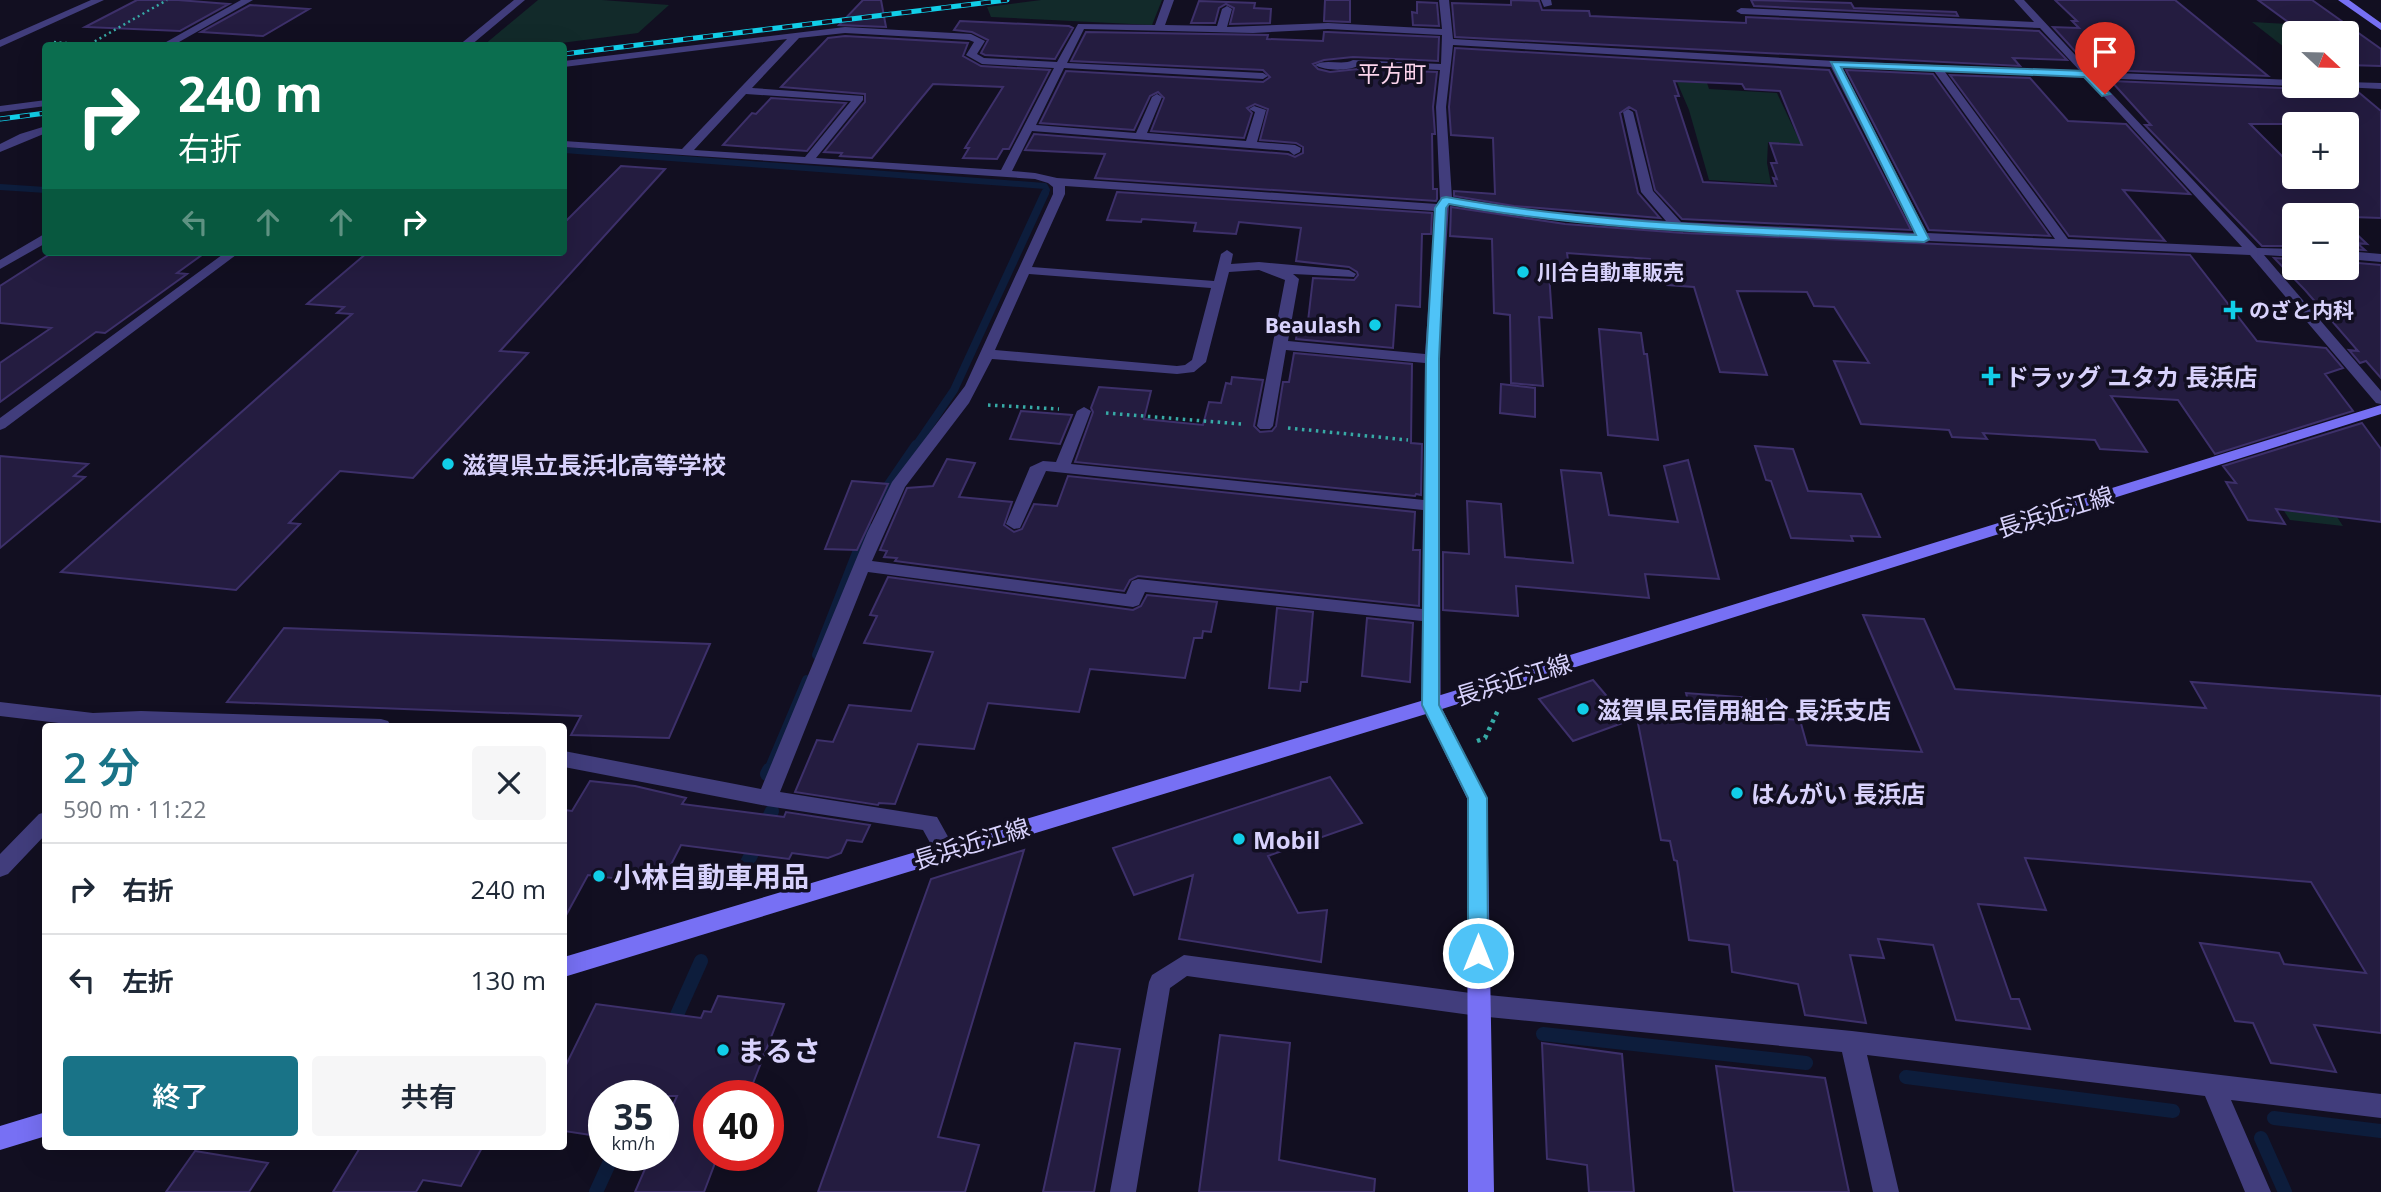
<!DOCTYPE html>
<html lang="ja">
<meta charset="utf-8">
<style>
body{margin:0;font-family:"Open Sans","Noto Sans JP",sans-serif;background:#f6f6f7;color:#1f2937;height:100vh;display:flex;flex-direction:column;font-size:26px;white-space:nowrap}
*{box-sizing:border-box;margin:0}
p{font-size:23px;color:#747a83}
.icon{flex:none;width:38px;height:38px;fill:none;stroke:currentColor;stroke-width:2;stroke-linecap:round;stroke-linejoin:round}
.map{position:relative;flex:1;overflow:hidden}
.sheet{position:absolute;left:42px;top:723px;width:525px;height:427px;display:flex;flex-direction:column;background:#fff;border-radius:7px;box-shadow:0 7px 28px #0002}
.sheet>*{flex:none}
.hud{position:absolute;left:42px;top:42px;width:525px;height:214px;border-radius:7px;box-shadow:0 7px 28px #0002;background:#0b6e4f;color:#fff;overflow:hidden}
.needle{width:46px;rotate:112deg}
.controls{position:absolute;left:2282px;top:21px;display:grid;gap:14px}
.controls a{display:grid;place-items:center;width:77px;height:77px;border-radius:7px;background:#fff;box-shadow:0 7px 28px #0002;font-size:35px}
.speed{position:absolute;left:588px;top:1080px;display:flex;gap:14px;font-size:35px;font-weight:700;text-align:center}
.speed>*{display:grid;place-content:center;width:91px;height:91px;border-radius:50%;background:#fff;box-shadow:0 7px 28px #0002;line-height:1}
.speed small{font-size:18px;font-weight:400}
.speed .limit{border:10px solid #d22;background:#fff;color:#111}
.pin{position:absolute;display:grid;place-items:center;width:60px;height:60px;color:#fff;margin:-72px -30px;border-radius:50% 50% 50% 0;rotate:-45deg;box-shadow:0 0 7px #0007}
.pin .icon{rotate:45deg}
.me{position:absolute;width:77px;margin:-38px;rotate:0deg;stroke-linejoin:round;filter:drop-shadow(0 0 5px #0008)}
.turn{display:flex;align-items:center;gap:24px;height:147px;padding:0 21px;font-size:32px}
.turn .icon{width:91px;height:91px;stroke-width:2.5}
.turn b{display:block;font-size:49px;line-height:60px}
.lanes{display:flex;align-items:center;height:66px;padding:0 21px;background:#0003;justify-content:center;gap:35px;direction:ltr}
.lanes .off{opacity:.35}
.round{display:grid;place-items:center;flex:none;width:74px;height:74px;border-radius:7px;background:#f6f6f7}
.head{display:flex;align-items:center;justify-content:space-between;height:119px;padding:0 21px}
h1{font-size:42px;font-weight:600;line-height:52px;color:#197387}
.primary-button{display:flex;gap:14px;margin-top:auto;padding:14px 21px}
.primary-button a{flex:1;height:80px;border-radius:7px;background:#197387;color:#fff;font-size:28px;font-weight:600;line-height:80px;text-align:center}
.primary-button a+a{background:#f6f6f7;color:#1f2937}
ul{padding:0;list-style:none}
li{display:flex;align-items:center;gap:21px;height:91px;padding:0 21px;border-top:2px solid #e0e1e3}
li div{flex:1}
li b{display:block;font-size:26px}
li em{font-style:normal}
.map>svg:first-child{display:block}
.green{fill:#122a2a}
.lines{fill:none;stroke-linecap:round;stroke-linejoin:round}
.stream-far3{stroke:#0d1d3c;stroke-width:6}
.stream-far2{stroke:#0d1d3c;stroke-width:8}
.stream-far1{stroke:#0d1d3c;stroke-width:10}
.stream{stroke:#0d1d3c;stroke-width:14}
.building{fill:#241c40;stroke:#3d306a;stroke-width:2;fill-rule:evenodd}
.path-far2{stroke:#37aaa6;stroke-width:2.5;stroke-dasharray:2 3.5;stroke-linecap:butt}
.path-far1{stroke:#37aaa6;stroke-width:3.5;stroke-dasharray:2.5 4.5;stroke-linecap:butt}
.path{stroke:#37aaa6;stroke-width:4.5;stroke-dasharray:3.5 5;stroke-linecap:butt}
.street{fill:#413d7c;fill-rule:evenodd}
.secondary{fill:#7770f4;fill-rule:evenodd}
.rail-casing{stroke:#11cee8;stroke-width:5}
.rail{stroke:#120f21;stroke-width:3.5;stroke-dasharray:10;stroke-linecap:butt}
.route{fill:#4fc3f7;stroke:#337fa1;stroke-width:2}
.poi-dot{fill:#11cee8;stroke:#120f21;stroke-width:2.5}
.labels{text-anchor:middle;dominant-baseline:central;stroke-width:7;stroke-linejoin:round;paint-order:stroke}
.far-poi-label{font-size:21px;font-weight:bold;fill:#d8d2fc;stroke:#120f21;text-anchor:start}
.far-quarter-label{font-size:23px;fill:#fcd4ec;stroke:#120f21}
.poi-label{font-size:24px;font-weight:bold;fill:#d8d2fc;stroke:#120f21;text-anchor:start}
.street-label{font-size:24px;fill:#d8d2fc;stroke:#120f21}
.near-poi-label{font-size:28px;font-weight:bold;fill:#d8d2fc;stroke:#120f21;text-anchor:start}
</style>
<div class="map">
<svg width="2381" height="1192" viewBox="0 0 2381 1192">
<rect width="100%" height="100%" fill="#120f21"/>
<path class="green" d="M538 0H602L669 5 638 33 546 45H484Z
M1041 0H1162L1152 25 991 17 987 7Z
M2252 22 2289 24 2302 33H2294V55Z
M1677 82 1707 83 1709 89 1777 93 1801 144 1768 142 1767 163 1771 184 1709 180 1689 110Z
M2284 511 2337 517 2343 526 2290 520Z"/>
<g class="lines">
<path class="stream-far3" d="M564 150 1045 186 1047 190 1045 195
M0 187 46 190"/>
<path class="stream-far2" d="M915 447 954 390 1045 193"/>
<path class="stream-far1" d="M879 499 916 445
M817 655 867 527
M768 772 807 680"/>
<path class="stream" d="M767 774 769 770
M764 828 772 811
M738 881 757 843
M672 1026 701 961
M1543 1034 1806 1063
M1906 1077 2173 1111
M2274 1118 2381 1131
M2261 1138 2285 1192
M596 1192 613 1155"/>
</g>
<path class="building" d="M137 0H178L229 4 180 31 85 27Z
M863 0H881L886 27 839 25Z
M1325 0H1350V22L1324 21Z
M1511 0 1539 1 1542 10 1589 11 1590 16 1746 23V17L2039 31 2067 60 2013 58 2020 66 1455 37 1452 3 1511 5Z
M1751 0 1851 3 1854 8 1956 12 1958 16 1754 6Z
M2055 0H2175L2268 76 2101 70 2093 62H2085L2053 27 2079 28 2072 21H2077Z
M2258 0H2312L2381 49V66L2347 65V33H2303Z
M1199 1 1255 3 1254 8 1271 9 1270 23 1230 24 1234 8 1226 4 1219 8 1215 23H1191Z
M1417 2 1437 3 1439 26 1413 25 1412 12 1417 13Z
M250 5 309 9 263 36 201 32Z
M960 21 1069 26 1073 28 1055 59 985 55 981 53 988 40 972 32 954 30Z
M1086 32 1268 35 1267 39 1323 41 1324 32H1328L1439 37 1438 61 1353 57 1324 60 1313 64 1318 69 1330 72 1358 69 1437 72 1433 107 1435 134H1432L1433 189H1437V199L1436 201 1095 178 1105 154 1025 150 1034 134 1288 154 1295 157 1303 153V147L1296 143 1260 140 1268 109 1255 104 1247 108 1252 113 1244 138 1151 131 1164 98 1158 92 1150 96 1134 130 1040 123 1066 71 1263 82 1270 77 1263 70 1071 61Z
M845 36 968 43 963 56 981 66 1050 70 1009 149H1003L997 159 963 158 969 148H965L1003 87 933 84 872 158 840 156 842 153 824 152 865 102V94L781 87 828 38Z
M1455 48 1829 70 1911 230 1682 219 1655 190 1636 111 1629 107 1620 113 1638 193 1660 218 1514 206 1454 196V191L1495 194 1493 138 1451 135 1449 107ZM1674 81 1742 84 1745 89 1780 91 1802 145 1770 143 1777 163H1771L1777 179 1773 178 1776 186 1703 182 1675 96H1679Z
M1846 70 1933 74 2050 236 1929 230Z
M1950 75 2030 78 2068 121 2126 124 2190 194 2123 190 2165 241 2069 236Z
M2111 81 2357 91 2381 111V218L2294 215V246H2262L2145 125H2151ZM2250 124H2347V177H2294V168Z
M771 98 846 103 807 151 723 145 752 113 756 114Z
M621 166 665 169 500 351 528 353 413 478 340 471 289 523 300 524 236 590 61 572 352 314 337 313 344 307 307 304 368 252H564V223Z
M1117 192 1432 213 1431 234H1422L1420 307 1396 305 1393 348 1296 339 1299 320 1308 321 1313 278 1354 280 1358 275 1357 272 1349 267 1296 261 1301 228 1239 222 1236 234 1194 231 1196 223 1142 219 1141 222 1107 220Z
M1451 207 1565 224 1683 233 2190 255 2257 341 2326 348 2343 368 2325 374 2353 411 2215 454 2178 400 2111 396 2147 452 2100 449 2095 440 1983 433 1987 439 1952 437 1949 430 1861 424 1834 361 1869 363 1834 307 1814 306 1807 292 1737 291 1767 375 1720 372 1694 287 1667 285 1661 266 1651 263 1650 259 1567 253 1570 274 1549 273 1552 318 1539 317 1543 386 1511 383 1510 315 1494 313 1492 239 1450 236Z
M2347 225 2367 244 2357 243 2365 250 2347 249Z
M53 252H206L177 273 187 274 105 333 96 332 0 402V363L51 328 0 323V286Z
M2274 258 2294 259V268H2347V262L2381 265V378L2366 361 2360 363 2349 350 2358 351 2305 290Z
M1599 329 1641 333 1644 354H1647L1658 440 1608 435Z
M1294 353 1412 364 1411 443 1422 444 1421 495 1416 494 1415 496 1075 462 1093 412 1091 408 1099 387 1151 391 1144 419 1203 425 1209 402 1221 403 1226 383 1231 384 1232 377 1263 380 1254 426 1260 432 1272 431 1276 426 1283 382H1289Z
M1501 384 1535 388V417L1500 413Z
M1021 411 1072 415 1060 444 1010 439Z
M2362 423 2381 449V522L2276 509 2285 524 2248 520 2226 482 2236 483 2223 466Z
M1755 446 1793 449 1808 491 1861 494 1880 537 1851 536 1853 541 1791 538 1771 481 1766 480Z
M0 456 88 464 74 476 85 477 0 548Z
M947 459 975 463 959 497 1012 502 1004 525 1014 532 1022 529 1034 504 1057 506 1068 476 1415 512 1413 550H1420L1419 606 1138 576 1130 580 1124 591 895 561 897 558 884 557 887 551 880 550 907 488 933 486Z
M1688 460 1719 579 1645 574 1649 598 1516 586 1518 616 1443 610V552L1469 554 1467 501 1501 504 1505 557 1573 563 1561 470 1601 473 1609 515 1678 522 1664 466Z
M852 481 888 484 857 550 825 549Z
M888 577 1133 610 1141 606 1147 595 1217 602 1211 632 1203 631 1202 638H1194L1185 678 1090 669 1079 712 988 703 974 749 918 744 895 804 879 803 878 805 795 792 817 740 833 742 849 705 911 711 933 652 864 643 877 616 870 615Z
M1277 608 1313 612 1307 682H1301L1300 691 1269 688Z
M1863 615 1924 619 1955 689 2206 708 2191 682 2381 696V1033L2314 1025 2336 1072 2271 1063 2253 1023 2235 1021 2200 943 2279 953 2284 964 2366 973 2311 882 2025 858 2046 910 1978 904 2011 999H2019L2030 1029 1956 1020 1933 945 1878 939 1884 958 1850 955 1866 1023 1805 1015 1798 984 1732 972 1729 945 1689 940 1677 861 1674 860 1670 841 1661 840 1635 708 1691 712 1686 693 1766 699 1771 718 1800 720 1807 745 1922 752Z
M1367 618 1413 623 1410 682 1362 676Z
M284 628 710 644 669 738 637 737 571 735 581 716 227 702Z
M1593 680 1628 721 1573 741 1539 699Z
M1330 777 1362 823 1268 856 1298 913 1327 910 1321 962 1179 939 1193 875 1134 895 1113 848Z
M590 781 635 786 686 798 682 804 784 817 786 812 870 825 862 842 847 840 841 853 828 858 792 853 789 859 681 845 661 884 588 875 564 919V810L572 811Z
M1024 850 938 1137 979 1145 965 1192H818L931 879Z
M718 996 784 1004 748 1096H709V1155H718L704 1192H635L651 1155H663V1128L677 1096H604V1137L564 1131V1069L596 1004 701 1018 704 1011 711 1012Z
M1220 1035 1290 1043 1279 1160 1375 1179 1374 1192H1199Z
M1075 1043 1120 1049 1094 1192H1043Z
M1542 1043 1622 1054 1634 1192H1589L1587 1165 1547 1159Z
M1716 1066 1825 1078 1849 1192H1734Z
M361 1146H483L461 1186 423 1180 416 1192H333Z
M195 1151 268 1163 249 1192H166Z"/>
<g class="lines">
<path class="path-far2" d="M54 42 102 46
M90 44 167 0"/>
<path class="path-far1" d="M988 405 1059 409
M1106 413 1241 424
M1288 428 1408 440"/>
<path class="path" d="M1477 741 1485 738 1499 708"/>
<path class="street" d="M91 0H104L0 47V40Z
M241 0H253L172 46H159Z
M514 0H525L470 46H458Z
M1164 0H1174L1165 25 1217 26 1222 9 1227 6 1232 9 1227 27 1328 23 1442 29 1439 0H1449L1453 39 1835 61 2080 71 2040 28 1741 14 1736 11 1741 8 2034 22 2014 0H2024L2091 72 2294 80V86L2097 78 2257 248 2294 249V257L2264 255 2381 391V404L2376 403 2250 255 1929 241 1924 243 1919 240C1762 233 1603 234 1449 204L1439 359 1441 705 1438 710 1431 712 1424 710 1421 705 1422 621 1145 592 1139 605 1133 607 868 572 780 792 937 817 956 851 952 857 945 860 938 857 923 830 767 806 564 767V751L761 789 867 533 892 482 965 386 1053 194V187L1048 183 1035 179 564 147V141L682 149 787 39 564 67V61L845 27 971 34 985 41 977 54 984 58 1057 62 1078 24 1155 25ZM1084 29 1253 33 1328 29 1442 35 1441 64 1353 60C1342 66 1326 58 1315 65 1325 71 1348 71 1358 66L1440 70 1436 107 1440 200 1437 204 1057 178 1035 173 1012 171 1032 131 1289 151 1294 155 1300 152 1301 148 1295 145 1257 142 1266 110 1254 106 1249 109 1255 112 1246 141 1147 133 1162 97 1157 94 1152 97 1136 133 1036 125 1064 68 1263 79 1268 76 1263 73 1067 63ZM845 33 969 40 974 42 966 55 982 64 1054 68 1001 170 816 158 863 100V96L752 88 799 38ZM1453 45 1831 67 1915 233 1681 222 1653 191 1633 112 1628 109 1623 112 1641 192 1666 221 1514 209 1452 198 1446 107ZM1842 67 1934 71 2055 239 1927 233ZM1945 72 2086 77 2242 247 2068 239ZM746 94 851 101 805 157 694 150ZM1065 186 1435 211 1425 354 1288 341 1299 279 1293 274 1354 277 1356 274 1349 270 1259 262 1231 264 1233 254 1227 250 1221 254 1214 281 1032 267 1065 194ZM1259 270 1285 280 1257 426 1260 429H1270L1273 426 1286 350 1425 363 1424 500 1071 464 1091 411 1084 407 1077 411 1056 462 1043 461 1030 467 1006 524 1014 529 1020 528 1046 471 1423 510 1422 609 1138 579 1132 581 1126 594 872 561 905 487 969 403 992 359 1177 374 1194 372 1206 362 1229 272ZM1029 274 1211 288 1192 360 1185 365 1177 366 995 350Z
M1541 0H1551L1552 5 1544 7Z
M2347 82 2381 83V89L2343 87Z
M46 100V106L0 112V106Z
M46 126V133L0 152V144L20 134Z
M46 233V243L0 269V260Z
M2347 251 2381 254V262L2347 259Z
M226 252H240L5 428 0 430V418Z
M0 702 93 713 141 711 381 719 388 721 391 726H84L0 716Z
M46 812V834L8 874 0 877V854L39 814Z
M1184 955 1478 994 1852 1031 2381 1094V1118L2231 1100 2271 1192H2245L2205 1096 1867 1055 1899 1192H1873L1842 1052 1478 1016 1187 976 1170 988 1136 1192H1110L1149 982 1152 975Z"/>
<path class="secondary" d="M2338 0H2349L2381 23V30Z
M2381 405V414L1442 709 1487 798 1494 1192H1468L1467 798 1426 714 564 977V957L1431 698Z
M46 1112V1136L0 1150V1126Z"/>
<g class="rail-casing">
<path id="rail" d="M564 54 1007 0
M0 119 46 113"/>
</g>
<use href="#rail" class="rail"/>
</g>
<path class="route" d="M1831 62 2086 71 2110 94 2102 96 2084 77 1841 67 1929 239 1924 242C1766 234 1605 233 1449 204L1446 208 1439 359V705L1487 798 1488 953 1485 960 1478 963 1471 960 1468 953V798L1422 705 1426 359 1435 208 1442 198 1446 197C1600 225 1759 227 1916 235Z"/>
<g class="poi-dot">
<circle cx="1523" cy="272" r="7"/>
<path d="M2229.5 299.5h7v7h7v7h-7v7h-7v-7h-7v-7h7z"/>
<circle cx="1375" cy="325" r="7"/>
<path d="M1987.5 365.5h7v7h7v7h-7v7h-7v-7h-7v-7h7z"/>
<circle cx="448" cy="464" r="7"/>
<circle cx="1583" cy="709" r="7"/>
<circle cx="1737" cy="793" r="7"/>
<circle cx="1239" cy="839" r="7"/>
<circle cx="599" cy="876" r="7"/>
<circle cx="723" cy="1050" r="7"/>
</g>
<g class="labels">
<g class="far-poi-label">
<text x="1537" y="272">川合自動車販売</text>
<text x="2249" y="310">のざと内科</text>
<text x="1361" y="325" text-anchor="end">Beaulash</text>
</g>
<g class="far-quarter-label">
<text x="1392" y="73">平方町</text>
</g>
<g class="poi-label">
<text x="2005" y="376">ドラッグ ユタカ 長浜店</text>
<text x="462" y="464">滋賀県立長浜北高等学校</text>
<text x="1597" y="709">滋賀県民信用組合 長浜支店</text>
<text x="1751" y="793">はんがい 長浜店</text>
<text x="1253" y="839">Mobil</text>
</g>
<g class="street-label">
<text transform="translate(2055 511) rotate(-17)">長浜近江線</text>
<text transform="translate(1513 679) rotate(-17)">長浜近江線</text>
<text transform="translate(971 843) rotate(-17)">長浜近江線</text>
</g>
<g class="near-poi-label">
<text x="613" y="876">小林自動車用品</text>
<text x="737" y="1050">まるさ</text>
</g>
</g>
</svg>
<div class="controls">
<a><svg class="needle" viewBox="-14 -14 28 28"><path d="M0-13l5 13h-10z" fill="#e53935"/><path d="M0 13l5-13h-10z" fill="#747a83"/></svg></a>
<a>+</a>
<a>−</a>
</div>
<div class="speed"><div>35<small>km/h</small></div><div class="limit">40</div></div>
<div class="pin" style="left:2105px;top:94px;background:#d93025"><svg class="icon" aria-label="arrive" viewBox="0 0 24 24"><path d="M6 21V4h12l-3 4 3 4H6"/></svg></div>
<svg class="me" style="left:1478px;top:953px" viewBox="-20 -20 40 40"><circle r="17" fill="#4fc3f7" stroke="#fff" stroke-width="3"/><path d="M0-11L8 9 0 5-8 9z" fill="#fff"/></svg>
<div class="hud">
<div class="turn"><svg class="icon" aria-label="right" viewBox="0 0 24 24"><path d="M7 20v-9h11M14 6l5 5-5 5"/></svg><div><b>240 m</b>右折</div></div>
<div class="lanes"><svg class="icon off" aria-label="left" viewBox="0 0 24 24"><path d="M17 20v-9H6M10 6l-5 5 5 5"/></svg><svg class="icon off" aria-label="ahead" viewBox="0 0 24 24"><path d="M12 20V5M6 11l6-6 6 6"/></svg><svg class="icon off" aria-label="ahead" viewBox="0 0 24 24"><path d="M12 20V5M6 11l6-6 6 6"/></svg><svg class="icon" aria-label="right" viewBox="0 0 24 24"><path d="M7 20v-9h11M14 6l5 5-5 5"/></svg></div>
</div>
<section class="sheet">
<div class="head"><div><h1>2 分</h1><p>590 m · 11:22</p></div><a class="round"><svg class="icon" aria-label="close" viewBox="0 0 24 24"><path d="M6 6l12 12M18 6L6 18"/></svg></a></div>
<ul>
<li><svg class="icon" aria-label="right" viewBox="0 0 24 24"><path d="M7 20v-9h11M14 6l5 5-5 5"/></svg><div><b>右折</b></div><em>240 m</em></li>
<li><svg class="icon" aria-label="left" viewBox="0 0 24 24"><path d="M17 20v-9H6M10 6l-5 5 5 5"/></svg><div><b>左折</b></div><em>130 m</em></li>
</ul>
<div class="primary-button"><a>終了</a><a>共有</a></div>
</section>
</div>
